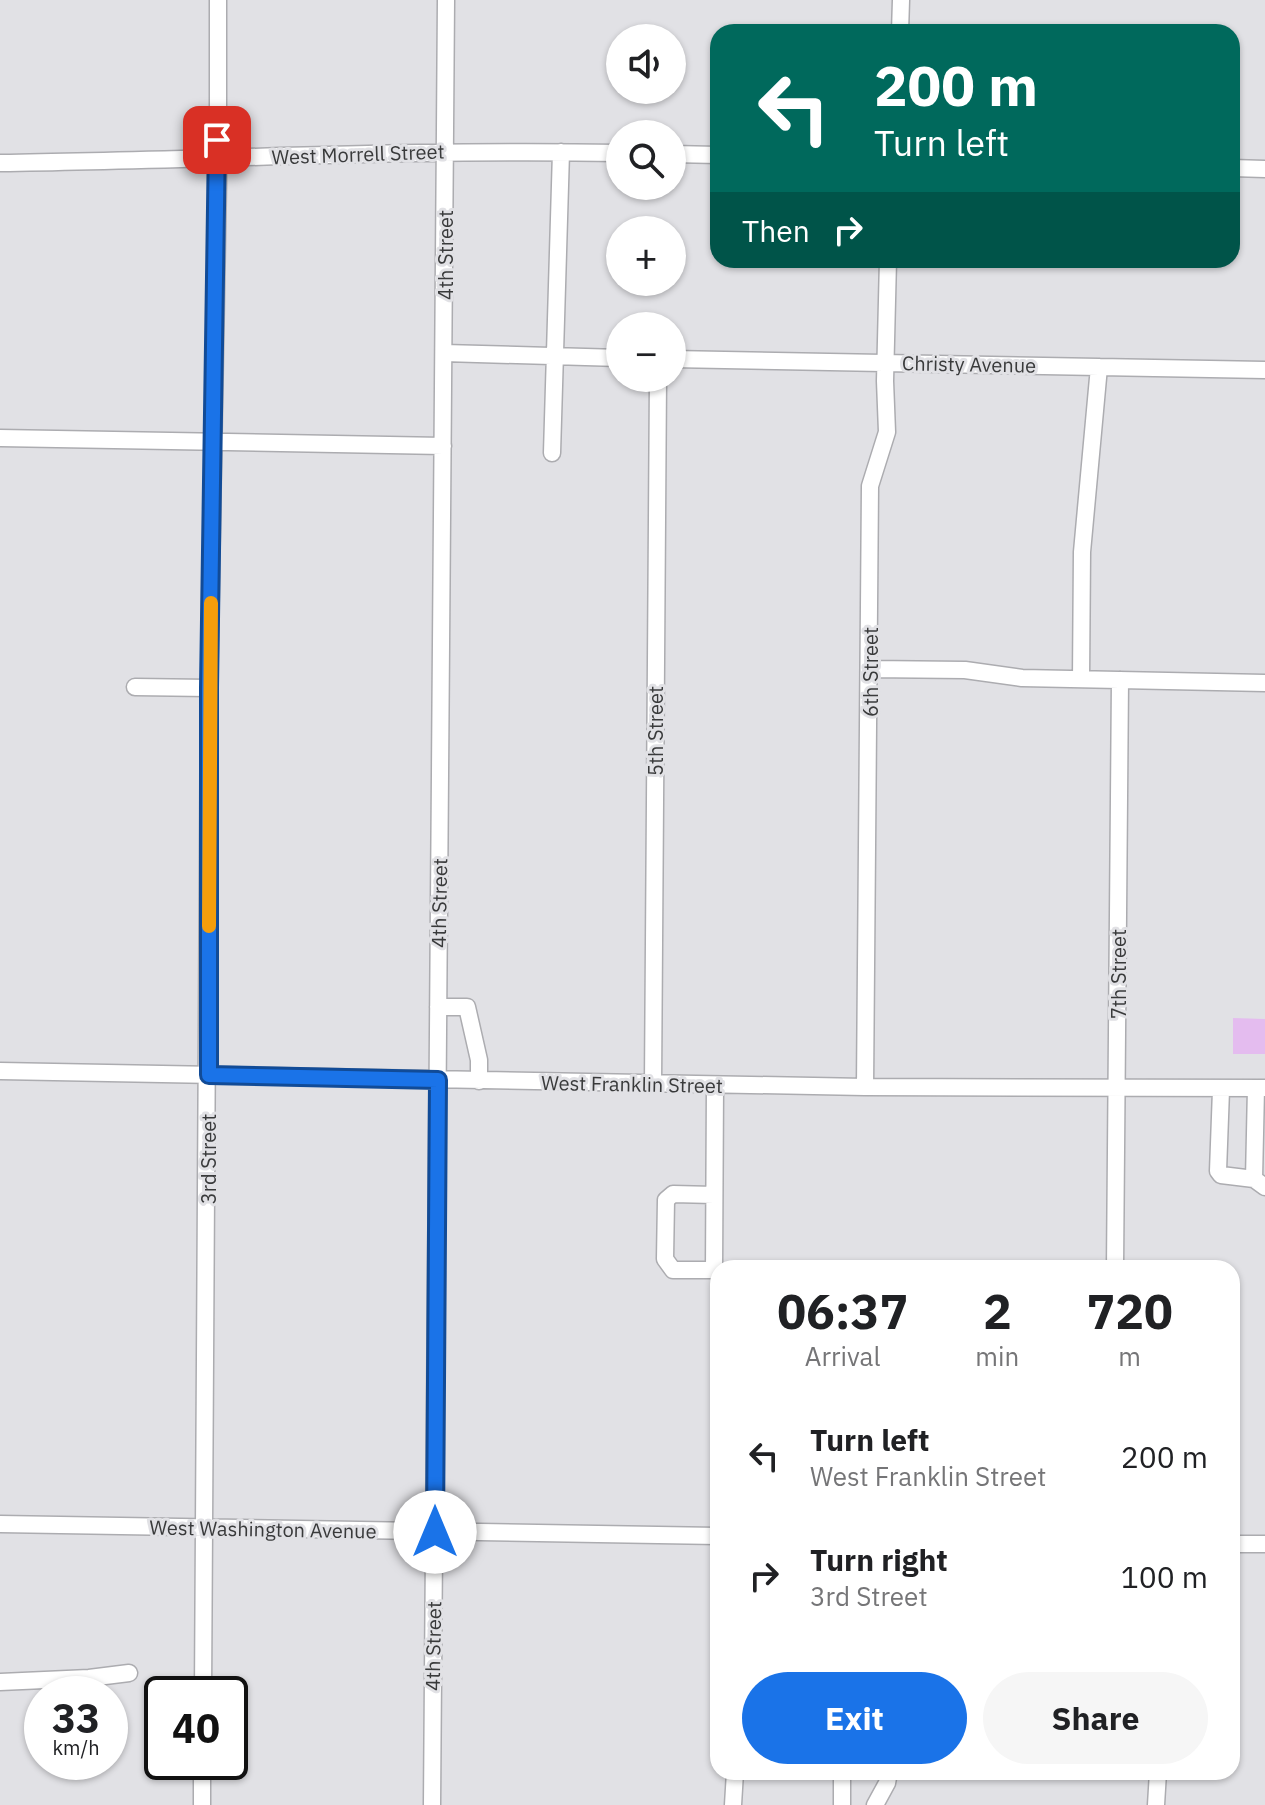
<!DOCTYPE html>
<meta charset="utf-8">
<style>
body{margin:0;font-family:"IBM Plex Sans",sans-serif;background:#f6f6f6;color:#202124;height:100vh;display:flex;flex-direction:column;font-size:30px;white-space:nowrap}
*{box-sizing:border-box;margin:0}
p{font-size:26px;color:#757577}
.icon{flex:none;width:44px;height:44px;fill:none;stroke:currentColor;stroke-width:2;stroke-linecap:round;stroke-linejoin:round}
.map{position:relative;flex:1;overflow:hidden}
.drawer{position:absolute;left:710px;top:1260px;width:530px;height:520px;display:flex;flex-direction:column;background:#fff;border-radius:24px;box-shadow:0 2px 6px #0004}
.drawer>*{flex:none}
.hud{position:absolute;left:710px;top:24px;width:530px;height:244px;border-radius:24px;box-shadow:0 2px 6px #0004;background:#00695c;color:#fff;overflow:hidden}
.tools{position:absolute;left:606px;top:24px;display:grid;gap:16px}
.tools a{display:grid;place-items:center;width:80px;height:80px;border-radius:50%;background:#fff;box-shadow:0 2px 6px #0004;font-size:40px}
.speed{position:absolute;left:24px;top:1676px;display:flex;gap:16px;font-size:40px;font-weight:700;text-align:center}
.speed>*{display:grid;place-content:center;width:104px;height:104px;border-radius:50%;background:#fff;box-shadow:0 2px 6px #0004;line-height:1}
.speed small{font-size:20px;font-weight:400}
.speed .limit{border:4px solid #111;border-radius:12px;background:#fff;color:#111}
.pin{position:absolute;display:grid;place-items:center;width:68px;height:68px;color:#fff;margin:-34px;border-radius:16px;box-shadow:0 4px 12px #0006}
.me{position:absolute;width:88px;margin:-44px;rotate:0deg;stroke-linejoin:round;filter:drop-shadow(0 0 6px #0008)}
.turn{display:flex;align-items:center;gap:28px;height:168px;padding:0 32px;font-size:36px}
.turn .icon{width:104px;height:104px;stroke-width:2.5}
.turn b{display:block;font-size:56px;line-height:68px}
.then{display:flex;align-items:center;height:76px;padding:0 32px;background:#0003;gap:16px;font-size:30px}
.eta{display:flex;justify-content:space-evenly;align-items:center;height:136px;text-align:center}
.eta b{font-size:48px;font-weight:800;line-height:56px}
.cta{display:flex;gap:16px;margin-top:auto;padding:16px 32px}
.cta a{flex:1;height:92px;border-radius:48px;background:#1a73e8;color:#fff;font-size:32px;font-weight:800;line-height:92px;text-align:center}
.cta a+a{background:#f6f6f6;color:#202124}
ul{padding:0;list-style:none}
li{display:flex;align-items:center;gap:24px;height:120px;padding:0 32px}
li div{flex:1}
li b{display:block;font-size:30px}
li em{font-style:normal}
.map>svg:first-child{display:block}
.building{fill:#e4bcef}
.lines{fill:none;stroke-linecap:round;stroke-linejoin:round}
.minor-casing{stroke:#acacb0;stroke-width:19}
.minor{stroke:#fff;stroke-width:16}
.route-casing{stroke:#114b97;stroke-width:20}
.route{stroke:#1a73e8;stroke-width:14}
.slow{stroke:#f59e0b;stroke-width:14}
.labels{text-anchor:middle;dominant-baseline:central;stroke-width:6;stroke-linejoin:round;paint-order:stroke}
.street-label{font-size:20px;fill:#393a3b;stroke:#e1e1e5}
</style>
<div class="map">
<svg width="1265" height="1805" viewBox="0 0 1265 1805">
<rect width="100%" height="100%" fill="#e1e1e5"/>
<path class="building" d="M1233 1018 1265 1019V1054H1233Z"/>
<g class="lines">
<g class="minor-casing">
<path id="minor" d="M900 32 901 0
M672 154 718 155
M0 163C207 160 413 149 620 153
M1232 168 1265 169
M444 353 620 358
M672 359 1265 370
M0 438 443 446
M552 453 561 152
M870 669 965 670 1022 678 1265 683
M1081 679 1082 552 1099 367
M135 687 209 688
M438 1007H467L479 1060V1081
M0 1071 865 1087 1265 1088
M653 1084 658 378
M865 1087 870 486 887 432 885 381 888 260
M1221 1090 1218 1171 1221 1175 1254 1179 1265 1187
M1254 1179 1256 1088
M714 1195 673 1194 666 1200 665 1259 673 1270H714L715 1085
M1115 1268 1120 680
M0 1524 718 1536
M1232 1544H1265
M0 1682 89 1678 129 1673
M203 1694 209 688 218 180V0
M202 1805V1762
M432 1805 446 0
M733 1805 735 1772
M842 1805V1772
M875 1805 887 1783 889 1772
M1156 1805 1158 1772"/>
</g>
<use href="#minor" class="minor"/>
</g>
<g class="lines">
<g class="route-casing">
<path id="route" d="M217 140 209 688V1075L438 1080 435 1532"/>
</g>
<use href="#route" class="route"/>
<path class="slow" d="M209 926 211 603"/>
</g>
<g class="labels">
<g class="street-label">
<text transform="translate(358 154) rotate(-2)">West Morrell Street</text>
<text transform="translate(445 255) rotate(-90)">4th Street</text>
<text transform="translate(969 364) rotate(1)">Christy Avenue</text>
<text transform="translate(870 672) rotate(-90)">6th Street</text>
<text transform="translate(655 731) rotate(-90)">5th Street</text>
<text transform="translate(439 903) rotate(-89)">4th Street</text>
<text transform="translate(1118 974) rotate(-90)">7th Street</text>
<text transform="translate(632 1084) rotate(1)">West Franklin Street</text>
<text transform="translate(208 1159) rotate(-90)">3rd Street</text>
<text transform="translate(263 1529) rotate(1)">West Washington Avenue</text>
<text transform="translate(433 1646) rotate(-89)">4th Street</text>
</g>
</g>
</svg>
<div class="tools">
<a><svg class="icon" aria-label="sound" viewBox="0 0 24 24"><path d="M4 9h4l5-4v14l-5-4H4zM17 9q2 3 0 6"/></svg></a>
<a><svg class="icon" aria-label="search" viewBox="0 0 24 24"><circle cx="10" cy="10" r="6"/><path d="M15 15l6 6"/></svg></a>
<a>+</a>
<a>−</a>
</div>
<div class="speed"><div>33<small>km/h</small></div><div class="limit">40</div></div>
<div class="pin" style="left:217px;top:140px;background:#d93025"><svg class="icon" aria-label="arrive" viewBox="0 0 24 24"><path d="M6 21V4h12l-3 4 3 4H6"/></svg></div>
<svg class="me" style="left:435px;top:1532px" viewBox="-20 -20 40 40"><circle r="19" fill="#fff"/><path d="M0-13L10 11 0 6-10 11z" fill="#1a73e8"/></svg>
<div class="hud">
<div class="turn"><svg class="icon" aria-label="left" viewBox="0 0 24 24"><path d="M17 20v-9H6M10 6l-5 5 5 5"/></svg><div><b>200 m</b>Turn left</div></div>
<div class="then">Then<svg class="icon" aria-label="right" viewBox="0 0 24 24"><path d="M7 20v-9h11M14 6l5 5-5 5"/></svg></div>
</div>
<section class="drawer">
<div class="eta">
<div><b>06:37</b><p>Arrival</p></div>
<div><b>2</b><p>min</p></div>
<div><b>720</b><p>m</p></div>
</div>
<ul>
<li><svg class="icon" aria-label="left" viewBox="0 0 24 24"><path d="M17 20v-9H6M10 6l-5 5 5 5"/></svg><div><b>Turn left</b><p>West Franklin Street</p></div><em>200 m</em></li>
<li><svg class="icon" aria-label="right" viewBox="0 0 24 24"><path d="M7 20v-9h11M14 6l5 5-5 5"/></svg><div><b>Turn right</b><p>3rd Street</p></div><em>100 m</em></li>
</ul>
<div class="cta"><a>Exit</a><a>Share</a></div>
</section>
</div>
